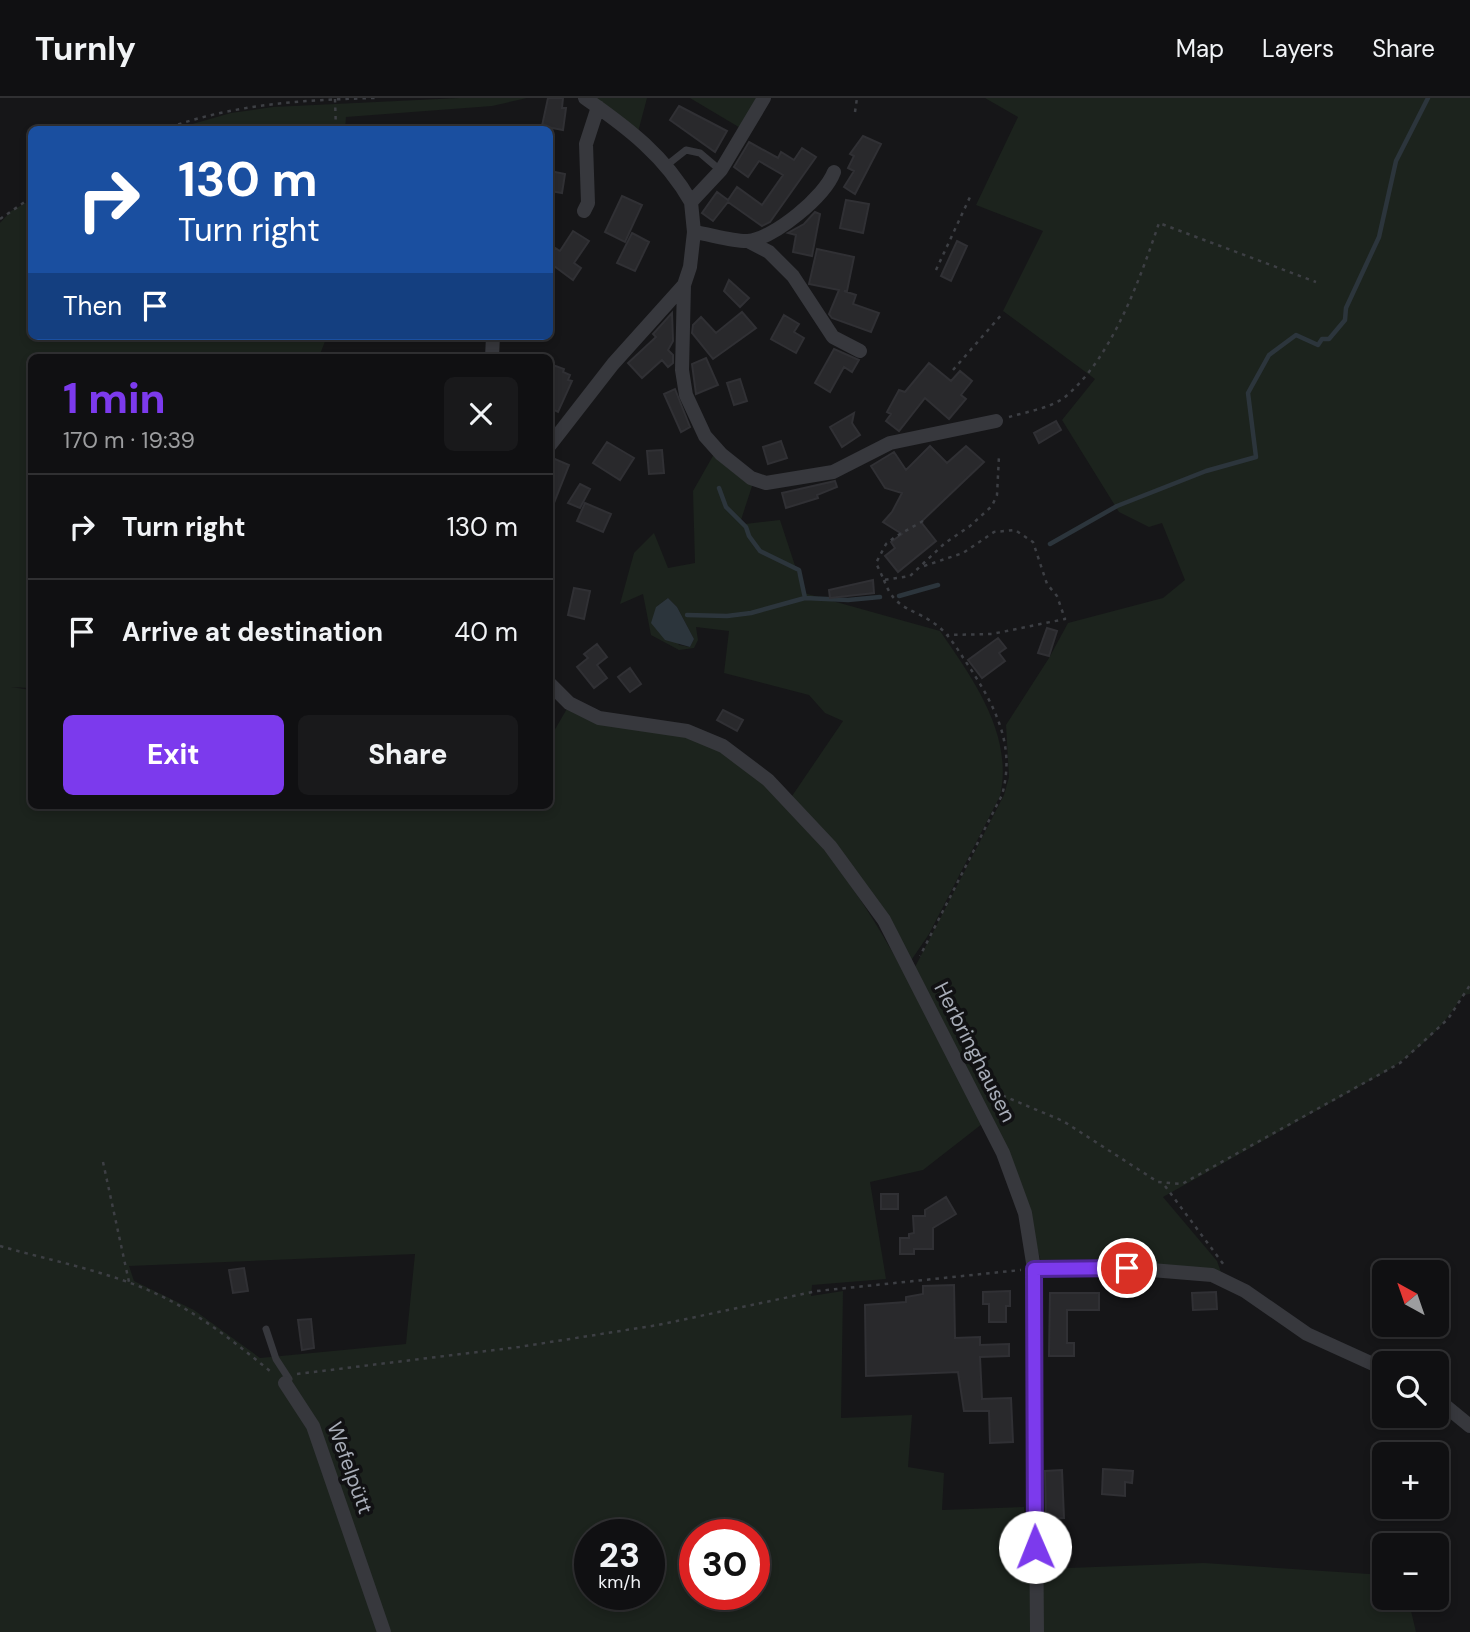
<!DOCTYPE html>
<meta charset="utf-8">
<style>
body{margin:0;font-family:"DM Sans",sans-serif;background:#19191b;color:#f1f3f6;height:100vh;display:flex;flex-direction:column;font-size:26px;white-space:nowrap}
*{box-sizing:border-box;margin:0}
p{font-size:23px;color:#9c9d9f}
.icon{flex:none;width:38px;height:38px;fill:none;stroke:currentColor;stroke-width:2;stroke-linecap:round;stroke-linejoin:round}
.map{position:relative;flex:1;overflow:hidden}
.drawer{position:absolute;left:28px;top:256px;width:525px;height:455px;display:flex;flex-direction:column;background:#101012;border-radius:10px;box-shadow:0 4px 10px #0003,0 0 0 2px #303032}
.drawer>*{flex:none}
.guide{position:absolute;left:28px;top:28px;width:525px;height:214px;border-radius:10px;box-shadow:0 4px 10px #0003,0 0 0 2px #303032;background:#1a4fa0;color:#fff;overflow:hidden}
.needle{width:46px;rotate:320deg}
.controls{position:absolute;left:1372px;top:1162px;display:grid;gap:14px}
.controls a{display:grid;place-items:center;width:77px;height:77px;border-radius:10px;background:#101012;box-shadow:0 4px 10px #0003,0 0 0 2px #303032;font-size:35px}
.speed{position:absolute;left:574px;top:1421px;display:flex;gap:14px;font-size:35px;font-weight:700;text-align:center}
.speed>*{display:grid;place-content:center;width:91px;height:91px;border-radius:50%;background:#101012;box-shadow:0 4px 10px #0003,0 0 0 2px #303032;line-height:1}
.speed small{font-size:18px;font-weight:400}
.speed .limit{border:10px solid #d22;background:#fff;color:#111}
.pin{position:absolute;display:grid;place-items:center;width:60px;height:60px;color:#fff;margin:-30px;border:4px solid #fff;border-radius:50%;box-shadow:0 2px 7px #0007}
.me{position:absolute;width:77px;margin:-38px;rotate:359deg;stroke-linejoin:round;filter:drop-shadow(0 0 5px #0008)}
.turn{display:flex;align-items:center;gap:24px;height:147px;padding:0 35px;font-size:32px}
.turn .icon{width:91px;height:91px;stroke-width:2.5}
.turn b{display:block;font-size:49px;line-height:60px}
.then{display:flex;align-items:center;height:66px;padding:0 35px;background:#0003;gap:14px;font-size:26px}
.round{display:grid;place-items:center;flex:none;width:74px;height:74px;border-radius:10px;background:#19191b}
.headline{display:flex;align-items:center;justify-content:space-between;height:119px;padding:0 35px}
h1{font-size:42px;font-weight:800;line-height:52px;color:#7c3aed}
.action{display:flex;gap:14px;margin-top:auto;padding:14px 35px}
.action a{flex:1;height:80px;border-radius:10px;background:#7c3aed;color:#fff;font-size:28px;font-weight:800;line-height:80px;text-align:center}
.action a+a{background:#19191b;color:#f1f3f6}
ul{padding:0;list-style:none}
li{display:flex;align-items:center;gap:21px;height:105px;padding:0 35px;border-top:2px solid #303032}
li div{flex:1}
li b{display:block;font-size:26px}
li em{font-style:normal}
header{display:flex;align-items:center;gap:42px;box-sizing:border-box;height:98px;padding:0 35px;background:#101012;border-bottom:2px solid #303032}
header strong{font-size:33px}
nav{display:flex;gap:38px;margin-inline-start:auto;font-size:24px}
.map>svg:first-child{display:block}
.green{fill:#1c231d;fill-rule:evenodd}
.water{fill:#2c353c}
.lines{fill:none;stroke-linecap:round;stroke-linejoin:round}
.stream{stroke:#2c353c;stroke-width:4.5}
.building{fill:#29292c;stroke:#303034;stroke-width:2}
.path{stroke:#3d3f44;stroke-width:2.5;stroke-dasharray:3.5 5;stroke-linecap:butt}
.lane{stroke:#37383d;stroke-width:7}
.street{stroke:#37383d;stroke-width:14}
.route-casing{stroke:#51269a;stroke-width:18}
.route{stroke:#7c3aed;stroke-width:12}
.labels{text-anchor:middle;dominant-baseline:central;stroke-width:7;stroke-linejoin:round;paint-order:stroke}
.street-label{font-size:21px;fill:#a8adb8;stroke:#111113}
</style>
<header>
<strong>Turnly</strong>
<nav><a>Map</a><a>Layers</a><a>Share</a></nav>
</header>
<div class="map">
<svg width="1470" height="1534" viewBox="0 0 1470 1534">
<rect width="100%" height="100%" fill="#161618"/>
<path class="green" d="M459 0H527L492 8 346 19 345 31H175L231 15 273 9Z
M593 0H647L638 34Z
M690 0H759L742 31Z
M985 0H1470V896L1463 897C1441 932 1421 950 1387 973L1163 1099 1217 1163 1222 1177 1043 1172 1019 1082 914 871 1004 697 1009 679 1006 627 1049 560 1068 525 1163 500 1185 482 1162 425 1149 429 1119 414 1062 322 1095 281 1003 213 1043 133 976 107 1018 19Z
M31 102 32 238H327L319 259H32L31 590 11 589 31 592 32 707H550V640L568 609C619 621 674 629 721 652 743 662 765 685 782 703 872 795 924 913 982 1026L923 1072 870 1084 886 1181 812 1187 811 1198 843 1193 841 1320 912 1317 908 1369 944 1375 942 1412 1024 1409 1026 1466 1041 1471 1204 1465 1384 1477V1500H1408L1416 1534H0V125L11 113ZM415 1156 406 1246 260 1260 194 1212 134 1183 129 1168ZM590 1437H649V1496H590ZM695 1437H754V1496H695Z
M714 356 753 385 741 422 745 426 780 422 804 495 940 533C973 581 1014 637 1000 698L929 836 910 864 790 701 843 623 825 615 809 597 724 575 729 533 696 529 698 542 694 550 679 552 651 537 643 496 620 506 634 455 654 435 668 470 695 465 693 393ZM668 500 677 509 694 541 690 549 679 547 656 509Z"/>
<path class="water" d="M668 500 677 509 694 541 690 549 665 542 651 525 656 509Z"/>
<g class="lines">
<path class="stream" d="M719 390 726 409 746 429 749 438 760 453 799 472 805 500
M1050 446 1117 408 1206 373 1256 359 1248 295 1269 257 1296 237 1318 247 1322 241H1329L1345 222 1346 210 1379 139 1396 63 1428 0
M899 498 938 487
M687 517 727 518 751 515 805 500 848 502 880 499"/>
</g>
<path class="building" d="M548 0H563L562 10H566L563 32 542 28Z
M679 8 727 33 715 54 670 22Z
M863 38 881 46 855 96 844 89 854 73 848 70 854 58 850 56Z
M749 44 778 60 781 54 794 62 802 50 816 59 770 124 762 128 728 104 713 123 702 115 717 94 728 102 737 89 762 107 783 77 759 63 748 79 734 69Z
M550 73 565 76 562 95 550 93Z
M622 98 642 107 625 144 605 134Z
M846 102 869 106 863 135 840 130Z
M815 114 820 116 812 158 793 154 796 137 788 135 804 126Z
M573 133 589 143 574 165 581 170 573 182 550 165V159L555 150 560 153Z
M632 135 649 144 635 173 617 165Z
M957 143 967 148 951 183 941 178Z
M817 151 854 159 847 193H844L856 197 853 206 879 215 871 234 832 220 829 216 839 192 809 186Z
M729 182 749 200 740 209 724 193Z
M742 214 756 230 713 261 692 235 693 227 701 219 716 235Z
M672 215 673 243 668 252 673 257V265L668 269 662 262 642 280 628 265 656 239 653 236Z
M784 217 799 226 794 234 804 240 796 255 771 241Z
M834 251 859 262 852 274 844 269 830 294 815 285Z
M706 260 718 287 696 296 692 266Z
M929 265 951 283 960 273 972 283 961 297 966 301 949 321 925 300 899 333 886 323 891 316 887 314 899 292 905 294Z
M550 266 564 271 563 274 570 277 568 282 572 283 558 314 550 310Z
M740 281 747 303 734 307 727 285Z
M675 291 690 329 681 334 664 296Z
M854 315 852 325 860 337 842 349 830 329Z
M1056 323 1061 332 1039 345 1034 335Z
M781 343 787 360 768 366 763 349Z
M607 344 634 360 620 382 593 365Z
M930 348 947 365 966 348 984 364 921 424 936 443 898 474 885 458 895 450 891 444 902 436 883 424 892 414 902 395 885 390 871 368 894 354 906 372Z
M662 352 664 375 649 376 647 353Z
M550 359 569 367 550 415Z
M835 383 837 389 817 397 818 400 786 410 782 395Z
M580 386 590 391 580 410 568 405Z
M585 405 611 416 603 434 577 423Z
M873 482 874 495 830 500 829 492Z
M574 490 590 493 584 521 568 517Z
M1047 530 1057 533 1049 558 1038 555Z
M998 540 1006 550 999 555 1005 563 982 580 968 562Z
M597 546 607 559 597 567 607 580 594 590 577 569 588 560 584 556Z
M630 570 641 586 630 594 618 579Z
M723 612 743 622 737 633 717 622Z
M881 1096H898V1111H881Z
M946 1099 956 1116 933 1130V1151H914V1156H900V1140H909V1136L914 1135 913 1118H925V1112Z
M244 1170 248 1193 233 1195 229 1172Z
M954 1187 955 1240 980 1239V1247L1009 1246V1258L980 1259 982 1301 1011 1300 1013 1344 990 1345 989 1313H964L958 1274 866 1278 865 1207 906 1204V1199L923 1196V1188Z
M1010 1193V1208H1006V1224H989V1206H983V1194Z
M1216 1194 1217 1211 1193 1212 1192 1195Z
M1050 1195H1099V1212H1067V1245H1074V1258H1049Z
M311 1221 314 1250 302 1252 298 1222Z
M1103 1371 1133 1373 1132 1385 1125 1384V1398L1102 1396Z
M1062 1372 1064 1420 1046 1421 1045 1373Z"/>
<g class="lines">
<path class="path" d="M335 1 336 32
M855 14 857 0
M162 32C232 6 301 2 375 0
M0 121 32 99
M936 172 970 99
M953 272 1003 215
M1009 319C1026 314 1051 310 1065 299 1112 260 1140 181 1159 125L1316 184
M923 423 895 439 886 446 876 465 884 482 910 478 945 445 970 428 992 408 997 397 999 358
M924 468 963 455 994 434 1015 432 1033 444 1047 486 1057 498 1065 521 992 536 947 537
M884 482C895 514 916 510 939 529 951 539 959 554 968 567 995 608 1016 647 1002 697L920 858
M987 991 1063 1023 1158 1084 1182 1086 1400 965 1448 921 1470 887
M103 1064 129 1184
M1165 1088 1224 1167
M0 1148C55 1164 118 1175 169 1202 206 1221 238 1247 270 1273
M297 1276 519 1249 658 1227 817 1193 1021 1172"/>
<path class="lane" d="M667 67 686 52 700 55 720 72
M266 1231 276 1261 289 1281 285 1284"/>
<path class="street" d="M585 0C628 30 665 58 691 104
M584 113 588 105 586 46 598 9
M694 134C709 136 734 144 748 143 775 140 825 98 834 74
M748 143 769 154 793 178 833 239 860 253
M684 187 682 272 686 297 705 338 721 356 751 380 766 385 833 374 890 345 996 323
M492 259 493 238
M550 347 613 266 684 187 690 169 694 134 691 104 721 72 764 0
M550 586 569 605 599 620 687 633 723 648 768 682 830 748 884 822 1003 1055 1025 1115 1034 1171 1037 1534
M1034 1171 1127 1170 1212 1177 1245 1193 1307 1236 1384 1271
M285 1285 313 1328 384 1534
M1437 1301 1470 1328"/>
</g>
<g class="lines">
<g class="route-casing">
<path id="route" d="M1035 1449 1034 1171 1127 1170"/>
</g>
<use href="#route" class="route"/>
</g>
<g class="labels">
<g class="street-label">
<text transform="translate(975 954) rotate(63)">Herbringhausen</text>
<text transform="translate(350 1370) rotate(70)">Wefelpütt</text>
</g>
</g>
</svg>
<div class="controls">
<a><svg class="needle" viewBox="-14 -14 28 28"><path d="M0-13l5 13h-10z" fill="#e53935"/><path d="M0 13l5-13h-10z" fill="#9c9d9f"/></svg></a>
<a><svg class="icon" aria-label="search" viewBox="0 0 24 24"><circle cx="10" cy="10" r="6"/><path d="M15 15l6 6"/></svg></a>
<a>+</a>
<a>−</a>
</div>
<div class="speed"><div>23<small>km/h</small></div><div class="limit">30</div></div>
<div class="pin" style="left:1127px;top:1170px;background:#d93025"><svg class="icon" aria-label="arrive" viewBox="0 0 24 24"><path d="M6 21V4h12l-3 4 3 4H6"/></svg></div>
<svg class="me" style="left:1035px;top:1449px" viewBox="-20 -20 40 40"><circle r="19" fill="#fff"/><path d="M0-13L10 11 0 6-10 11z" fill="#7c3aed"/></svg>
<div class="guide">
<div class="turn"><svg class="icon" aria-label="right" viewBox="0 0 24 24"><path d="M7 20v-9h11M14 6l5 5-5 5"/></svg><div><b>130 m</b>Turn right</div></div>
<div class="then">Then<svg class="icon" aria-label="arrive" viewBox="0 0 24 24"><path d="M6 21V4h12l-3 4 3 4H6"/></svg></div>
</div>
<section class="drawer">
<div class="headline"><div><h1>1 min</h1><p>170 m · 19:39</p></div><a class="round"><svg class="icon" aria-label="close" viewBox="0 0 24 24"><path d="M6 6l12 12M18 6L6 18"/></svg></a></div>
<ul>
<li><svg class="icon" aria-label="right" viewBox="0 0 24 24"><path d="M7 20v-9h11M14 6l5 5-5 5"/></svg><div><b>Turn right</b></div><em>130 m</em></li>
<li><svg class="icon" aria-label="arrive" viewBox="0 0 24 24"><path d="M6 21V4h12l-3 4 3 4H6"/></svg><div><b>Arrive at destination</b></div><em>40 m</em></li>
</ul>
<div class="action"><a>Exit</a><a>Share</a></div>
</section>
</div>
